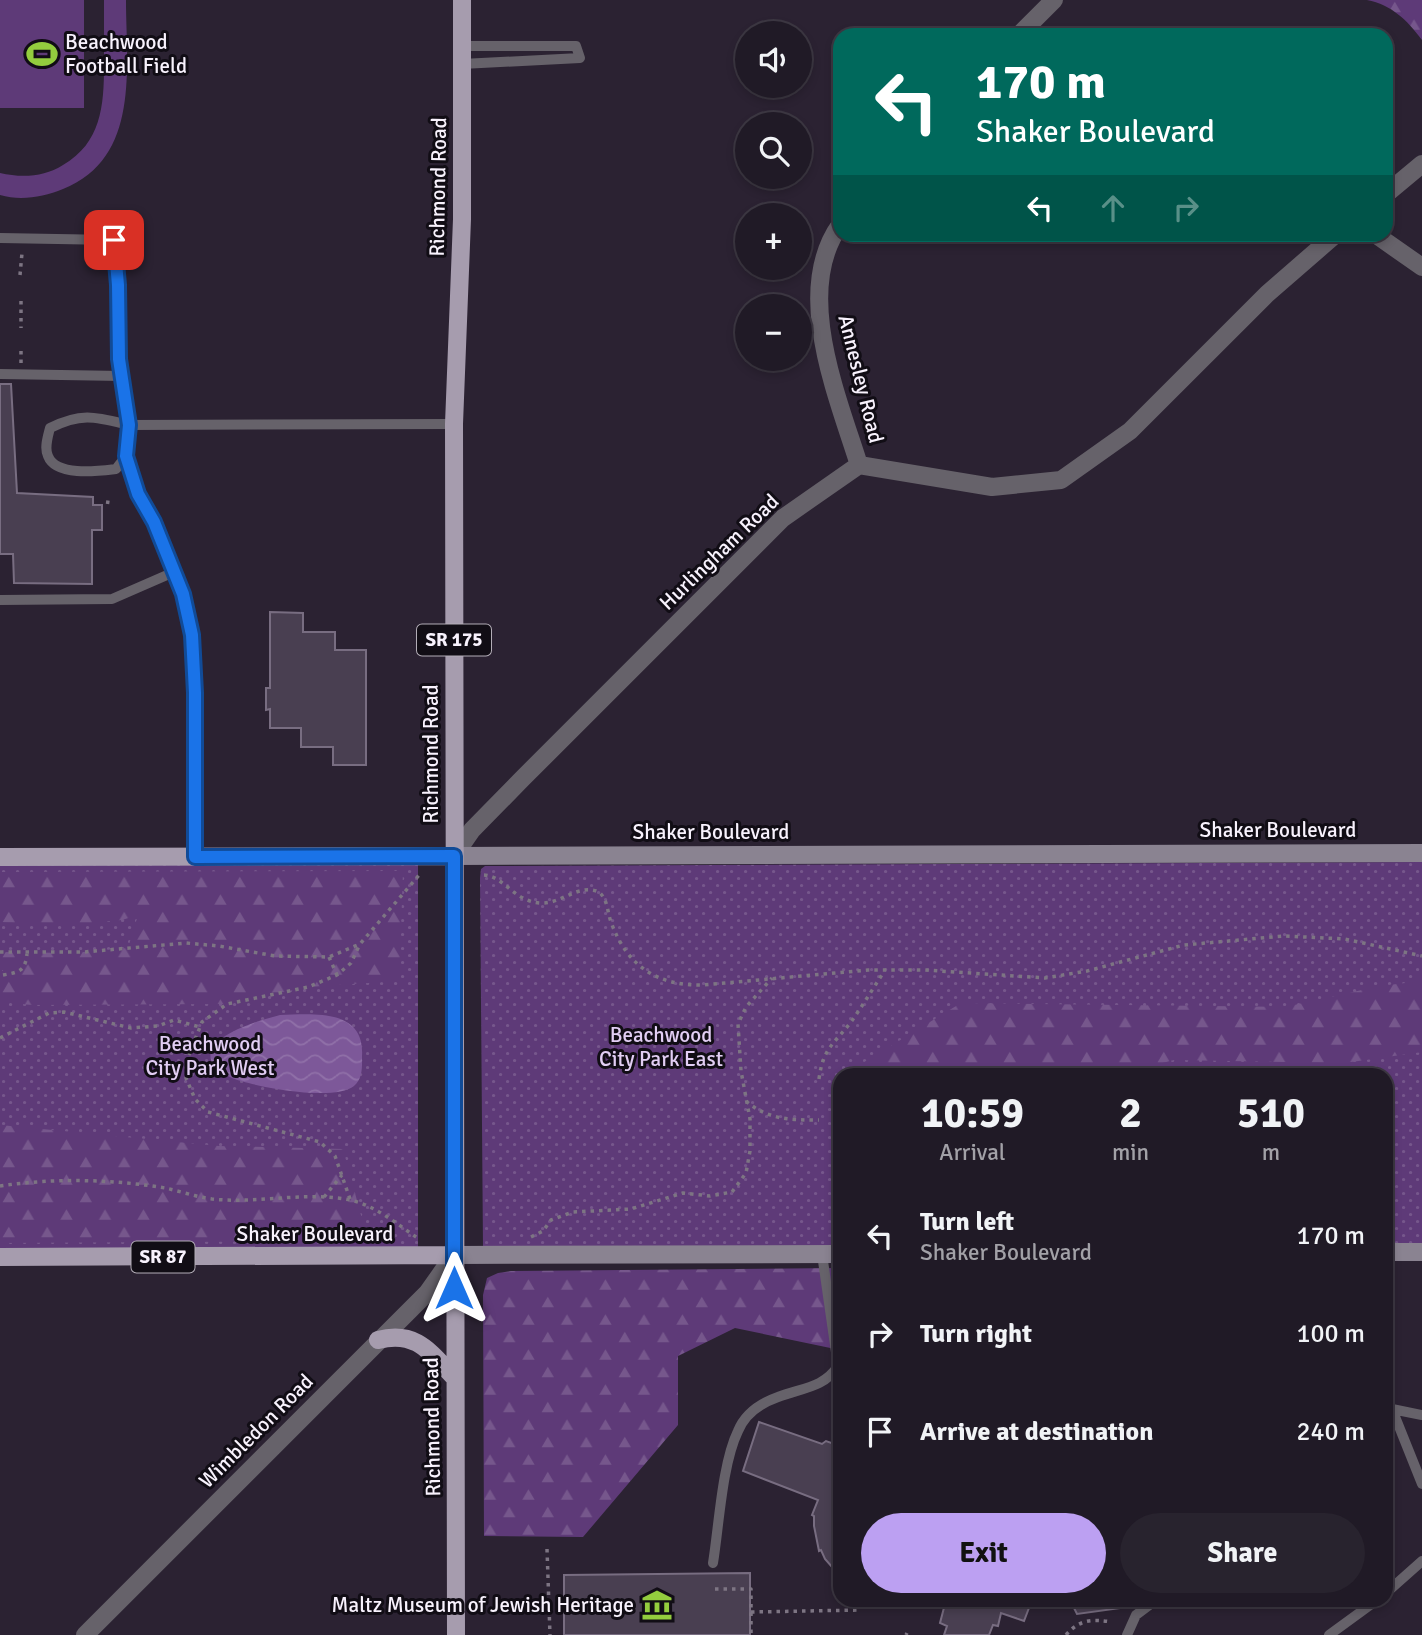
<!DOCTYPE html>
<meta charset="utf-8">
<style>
body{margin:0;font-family:Signika,sans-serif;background:#28232e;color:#f1f3f6;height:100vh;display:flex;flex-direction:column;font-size:26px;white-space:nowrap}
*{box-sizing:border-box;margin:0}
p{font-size:23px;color:#a2a1a7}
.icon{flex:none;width:38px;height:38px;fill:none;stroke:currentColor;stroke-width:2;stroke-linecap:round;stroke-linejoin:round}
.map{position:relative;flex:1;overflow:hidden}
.sheet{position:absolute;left:833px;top:1068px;width:560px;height:539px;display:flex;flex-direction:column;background:#201a26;border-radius:21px;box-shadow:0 4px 10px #0003,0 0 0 2px #3d3843}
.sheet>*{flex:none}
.top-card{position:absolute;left:833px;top:28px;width:560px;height:214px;border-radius:21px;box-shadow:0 4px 10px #0003,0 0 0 2px #3d3843;background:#00695c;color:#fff;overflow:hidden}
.controls{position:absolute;left:735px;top:21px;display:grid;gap:14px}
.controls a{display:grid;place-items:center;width:77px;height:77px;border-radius:50%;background:#201a26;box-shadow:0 4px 10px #0003,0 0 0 2px #3d3843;font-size:35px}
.pin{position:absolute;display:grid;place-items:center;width:60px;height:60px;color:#fff;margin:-30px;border-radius:14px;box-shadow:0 4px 10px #0006}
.me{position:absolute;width:77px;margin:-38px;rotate:0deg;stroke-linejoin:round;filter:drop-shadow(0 0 5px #0008)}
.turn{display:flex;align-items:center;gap:24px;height:147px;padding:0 28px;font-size:32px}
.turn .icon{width:91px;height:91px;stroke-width:2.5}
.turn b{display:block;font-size:49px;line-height:60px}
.lanes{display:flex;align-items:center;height:66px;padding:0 28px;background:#0003;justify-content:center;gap:35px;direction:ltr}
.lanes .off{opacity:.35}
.eta{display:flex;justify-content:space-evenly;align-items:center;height:119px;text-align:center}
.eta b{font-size:42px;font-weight:700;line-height:49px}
.action{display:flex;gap:14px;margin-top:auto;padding:14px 28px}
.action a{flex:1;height:80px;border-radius:42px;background:#bca0f2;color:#111;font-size:28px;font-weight:700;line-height:80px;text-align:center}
.action a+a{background:#28232e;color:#f1f3f6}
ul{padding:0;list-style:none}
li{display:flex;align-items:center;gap:21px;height:98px;padding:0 28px}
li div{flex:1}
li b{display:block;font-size:26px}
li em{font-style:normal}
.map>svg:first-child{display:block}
.green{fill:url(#green-dots)}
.forest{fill:url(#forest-firs)}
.pitch{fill:#5e3a78}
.water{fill:url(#water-waves)}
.building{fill:#493f51;stroke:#786d81;stroke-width:2}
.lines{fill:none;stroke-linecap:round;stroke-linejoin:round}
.path{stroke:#7d7583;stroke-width:3.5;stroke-dasharray:3.5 5;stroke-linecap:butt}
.service{stroke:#66626a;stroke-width:10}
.minor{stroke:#66626a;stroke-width:18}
.secondary{stroke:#8a8391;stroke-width:18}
.primary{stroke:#a69cae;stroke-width:18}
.route-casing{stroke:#114b97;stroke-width:18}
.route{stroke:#1a73e8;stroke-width:12}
.labels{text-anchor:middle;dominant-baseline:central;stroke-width:6;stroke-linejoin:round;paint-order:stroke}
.shield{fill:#110d15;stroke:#b3adb7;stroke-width:2}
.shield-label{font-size:19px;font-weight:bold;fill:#f8f2fd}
.poi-label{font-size:21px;fill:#f8f2fd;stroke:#110d15;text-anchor:start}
.street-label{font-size:21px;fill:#f8f2fd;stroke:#110d15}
.park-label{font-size:21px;fill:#e2cef4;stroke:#110d15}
</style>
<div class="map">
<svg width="1422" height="1635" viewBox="0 0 1422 1635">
<defs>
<pattern id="green-dots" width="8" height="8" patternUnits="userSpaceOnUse" patternTransform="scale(1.75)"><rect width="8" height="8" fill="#5e3a78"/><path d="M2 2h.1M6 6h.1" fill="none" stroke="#76578c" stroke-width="1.8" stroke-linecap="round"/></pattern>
<pattern id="forest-firs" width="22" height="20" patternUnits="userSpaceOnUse" patternTransform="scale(1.75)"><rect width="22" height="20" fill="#5e3a78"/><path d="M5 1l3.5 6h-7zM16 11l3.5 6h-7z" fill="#76578c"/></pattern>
<pattern id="water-waves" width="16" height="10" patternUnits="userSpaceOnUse" patternTransform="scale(1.75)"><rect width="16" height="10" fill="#7d5899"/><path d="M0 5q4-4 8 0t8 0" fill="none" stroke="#9070a8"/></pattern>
</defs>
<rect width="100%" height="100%" fill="#2b2232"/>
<path class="green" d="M418 856V1247L0 1257V857Z
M1422 862V1246L1386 1247V1074H840V1248L483 1247 480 878 481 869 485 866Z"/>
<path class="forest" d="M1367 0H1422V40C1407 20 1392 5 1367 0Z
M403 871 399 981 308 987 227 1004 32 1005 0 1002V981H4L3 970H0V952L72 953 128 948 138 915 122 920 57 926 0 922V872Z
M1422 981V1052L1344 1063 1174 1060 1119 1074H860L861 1064 961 1003 1285 1007 1380 986Z
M0 1125 219 1146 343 1149 368 1241 0 1243Z
M840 1268V1350L735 1328 678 1356V1425L583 1537 484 1536 483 1295 487 1278 498 1273 511 1271Z"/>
<path class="pitch" d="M0 0H84V108H0Z
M104 0H126C126 67 141 158 63 189 43 197 21 201 0 195V173C22 178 44 177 63 165 101 143 104 106 104 66 104 44 104 22 104 0Z"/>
<path class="water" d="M280 1015C313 1014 365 1008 362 1056 362 1067 363 1078 354 1086 334 1102 255 1087 232 1078 225 1075 219 1071 213 1067 211 1060 208 1053 214 1046 226 1030 261 1020 280 1015Z"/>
<path class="building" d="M0 384H11L17 493 93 497V505H102V530H92V584L14 583 13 554H0Z
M270 612 303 613V632H335V650H366V765H333V747H301V728H270V709L266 710V688H270Z
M759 1422 822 1444 826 1441 840 1446V1576L825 1559 821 1550 819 1551 814 1526V1516L812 1515 818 1500 743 1471Z
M750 1573V1635H564V1575Z
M946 1600H1032L1024 1621 1001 1613 998 1626 993 1625 989 1635H944L947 1626 940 1623Z
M1070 1600H1120L1121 1608 1077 1614Z"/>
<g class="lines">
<path class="path" d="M20 275 22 253
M21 301V328
M21 363V347
M106 502 113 503
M484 875C504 876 514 902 541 903 562 904 578 883 599 892 608 900 607 911 611 922 627 966 657 986 703 985L868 970H925L1045 978 1087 971 1184 945 1284 936 1345 939 1422 956
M0 952H84L186 943 219 946 275 956 329 957 360 944 420 874
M329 957 337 975
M3 975C20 972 25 971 27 954
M0 1038 49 1013 64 1012 131 1028 158 1026 174 1020 200 1027
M819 1079C823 1048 834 1044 851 1022 863 1005 874 987 885 970
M746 1101C768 1120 791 1120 819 1120
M0 1186C53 1178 112 1179 165 1188 180 1191 196 1197 212 1199 257 1204 304 1191 350 1200 375 1205 398 1225 419 1239
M324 1197 342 1175
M350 1199 335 1156 320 1142 208 1112 195 1099 186 1078 188 1057 202 1022 227 1004 308 987 337 975 351 963 359 946
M531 1237 543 1231 551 1220 573 1212 631 1209 683 1193 710 1196 732 1192 746 1173 750 1151V1119L741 1071 738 1024 746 1007 772 978
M547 1549 550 1635
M715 1589H751V1635
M751 1612 861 1610
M906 1635 907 1633
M1066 1635C1080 1619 1092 1619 1112 1622"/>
<path class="service" d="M462 64 580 58 576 46H462
M0 238 114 240 118 285 119 359 129 425 126 456 138 494 154 522 183 594 192 635 195 693V857
M0 374 122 376
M126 456 116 469C99 471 56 477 48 456 44 448 48 436 50 428 82 412 96 417 129 425L454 424
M0 600 112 599 174 572
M1386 1401 1392 1409 1422 1415
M1386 1409H1392L1422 1484
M713 1563C719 1526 722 1464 738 1431 745 1414 761 1403 778 1397 801 1388 824 1388 838 1366L822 1254
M1386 1593 1422 1561
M1127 1635 1136 1615 1156 1600
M1329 1635 1377 1600"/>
<path class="minor" d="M1019 35 1054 0
M1386 194 1422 164
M840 225C793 291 837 395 859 465
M1375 234 1422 267
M454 856 472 830 522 779 783 518 859 465 992 487 1061 480 1130 431 1267 294 1336 234
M85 1635 428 1292 454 1255"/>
<path class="secondary" d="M454 856 1422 853
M1386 1252H1422
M454 1255 840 1254"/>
<path class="primary" d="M0 857 454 856
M0 1257 454 1255
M378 1340C416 1330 430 1352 454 1377
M456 1635 454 424 462 219V0"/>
</g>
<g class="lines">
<g class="route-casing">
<path id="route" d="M114 240 118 285 119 359 129 425 126 456 138 494 154 522 183 594 192 635 195 693V857L454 856V1288"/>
</g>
<use href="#route" class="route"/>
</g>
<defs>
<g id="stadium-bare" transform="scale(2.415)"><path d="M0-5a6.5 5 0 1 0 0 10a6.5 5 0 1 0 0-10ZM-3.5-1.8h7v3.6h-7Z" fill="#93cd3e" stroke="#110d15" stroke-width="2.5" paint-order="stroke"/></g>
<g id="museum-bare" transform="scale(2.415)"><path d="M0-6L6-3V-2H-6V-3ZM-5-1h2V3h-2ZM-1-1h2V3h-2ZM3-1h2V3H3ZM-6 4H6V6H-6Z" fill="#93cd3e" stroke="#110d15" stroke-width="2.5" paint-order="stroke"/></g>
</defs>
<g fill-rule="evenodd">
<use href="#stadium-bare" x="42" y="54"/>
<use href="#museum-bare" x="657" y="1605"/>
</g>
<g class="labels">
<g class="shield">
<rect x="417" y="624.5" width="74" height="31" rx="5"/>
<rect x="131.5" y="1241.5" width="63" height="31" rx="5"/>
</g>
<g class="shield-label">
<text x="454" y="640">SR 175</text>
<text x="163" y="1257">SR 87</text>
</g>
<g class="poi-label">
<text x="65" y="42">Beachwood<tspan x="65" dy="24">Football Field</tspan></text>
<text x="634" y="1605" text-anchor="end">Maltz Museum of Jewish Heritage</text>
</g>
<g class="street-label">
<text transform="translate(438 187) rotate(-89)">Richmond Road</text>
<text transform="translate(861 379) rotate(76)">Annesley Road</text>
<text transform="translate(719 552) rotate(-44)">Hurlingham Road</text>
<text transform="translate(431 754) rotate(-90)">Richmond Road</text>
<text x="1278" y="830">Shaker Boulevard</text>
<text x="711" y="832">Shaker Boulevard</text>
<text x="315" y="1234">Shaker Boulevard</text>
<text transform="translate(432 1427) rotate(-91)">Richmond Road</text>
<text transform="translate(256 1431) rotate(-45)">Wimbledon Road</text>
</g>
<g class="park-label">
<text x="661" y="1035">Beachwood<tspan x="661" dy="24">City Park East</tspan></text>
<text x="210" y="1044">Beachwood<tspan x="210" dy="24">City Park West</tspan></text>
</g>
</g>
</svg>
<div class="controls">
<a><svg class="icon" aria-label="sound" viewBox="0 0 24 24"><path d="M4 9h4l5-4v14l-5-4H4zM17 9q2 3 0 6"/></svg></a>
<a><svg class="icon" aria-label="search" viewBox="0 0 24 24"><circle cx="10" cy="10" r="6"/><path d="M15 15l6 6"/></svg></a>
<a>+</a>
<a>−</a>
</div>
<div class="pin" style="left:114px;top:240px;background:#d93025"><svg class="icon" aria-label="arrive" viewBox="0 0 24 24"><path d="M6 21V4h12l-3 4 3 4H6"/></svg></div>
<svg class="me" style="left:454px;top:1288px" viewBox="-20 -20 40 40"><path d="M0-17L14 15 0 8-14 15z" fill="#1a73e8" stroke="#fff" stroke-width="4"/></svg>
<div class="top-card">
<div class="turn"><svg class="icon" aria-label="left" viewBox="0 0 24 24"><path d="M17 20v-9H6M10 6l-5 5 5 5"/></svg><div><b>170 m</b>Shaker Boulevard</div></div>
<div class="lanes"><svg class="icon" aria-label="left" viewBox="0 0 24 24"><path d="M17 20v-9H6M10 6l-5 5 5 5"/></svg><svg class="icon off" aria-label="ahead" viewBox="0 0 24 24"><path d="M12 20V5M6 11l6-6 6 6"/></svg><svg class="icon off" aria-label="right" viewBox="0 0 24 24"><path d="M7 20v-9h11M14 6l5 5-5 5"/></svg></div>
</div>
<section class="sheet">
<div class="eta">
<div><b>10:59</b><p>Arrival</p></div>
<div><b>2</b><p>min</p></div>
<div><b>510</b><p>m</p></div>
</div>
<ul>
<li><svg class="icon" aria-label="left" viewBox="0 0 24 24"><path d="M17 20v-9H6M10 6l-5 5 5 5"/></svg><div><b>Turn left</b><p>Shaker Boulevard</p></div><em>170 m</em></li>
<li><svg class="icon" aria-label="right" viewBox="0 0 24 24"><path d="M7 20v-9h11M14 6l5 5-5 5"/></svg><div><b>Turn right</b></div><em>100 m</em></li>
<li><svg class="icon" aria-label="arrive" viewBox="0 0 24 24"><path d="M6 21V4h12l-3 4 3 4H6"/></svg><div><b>Arrive at destination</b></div><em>240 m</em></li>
</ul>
<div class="action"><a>Exit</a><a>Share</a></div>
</section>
</div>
